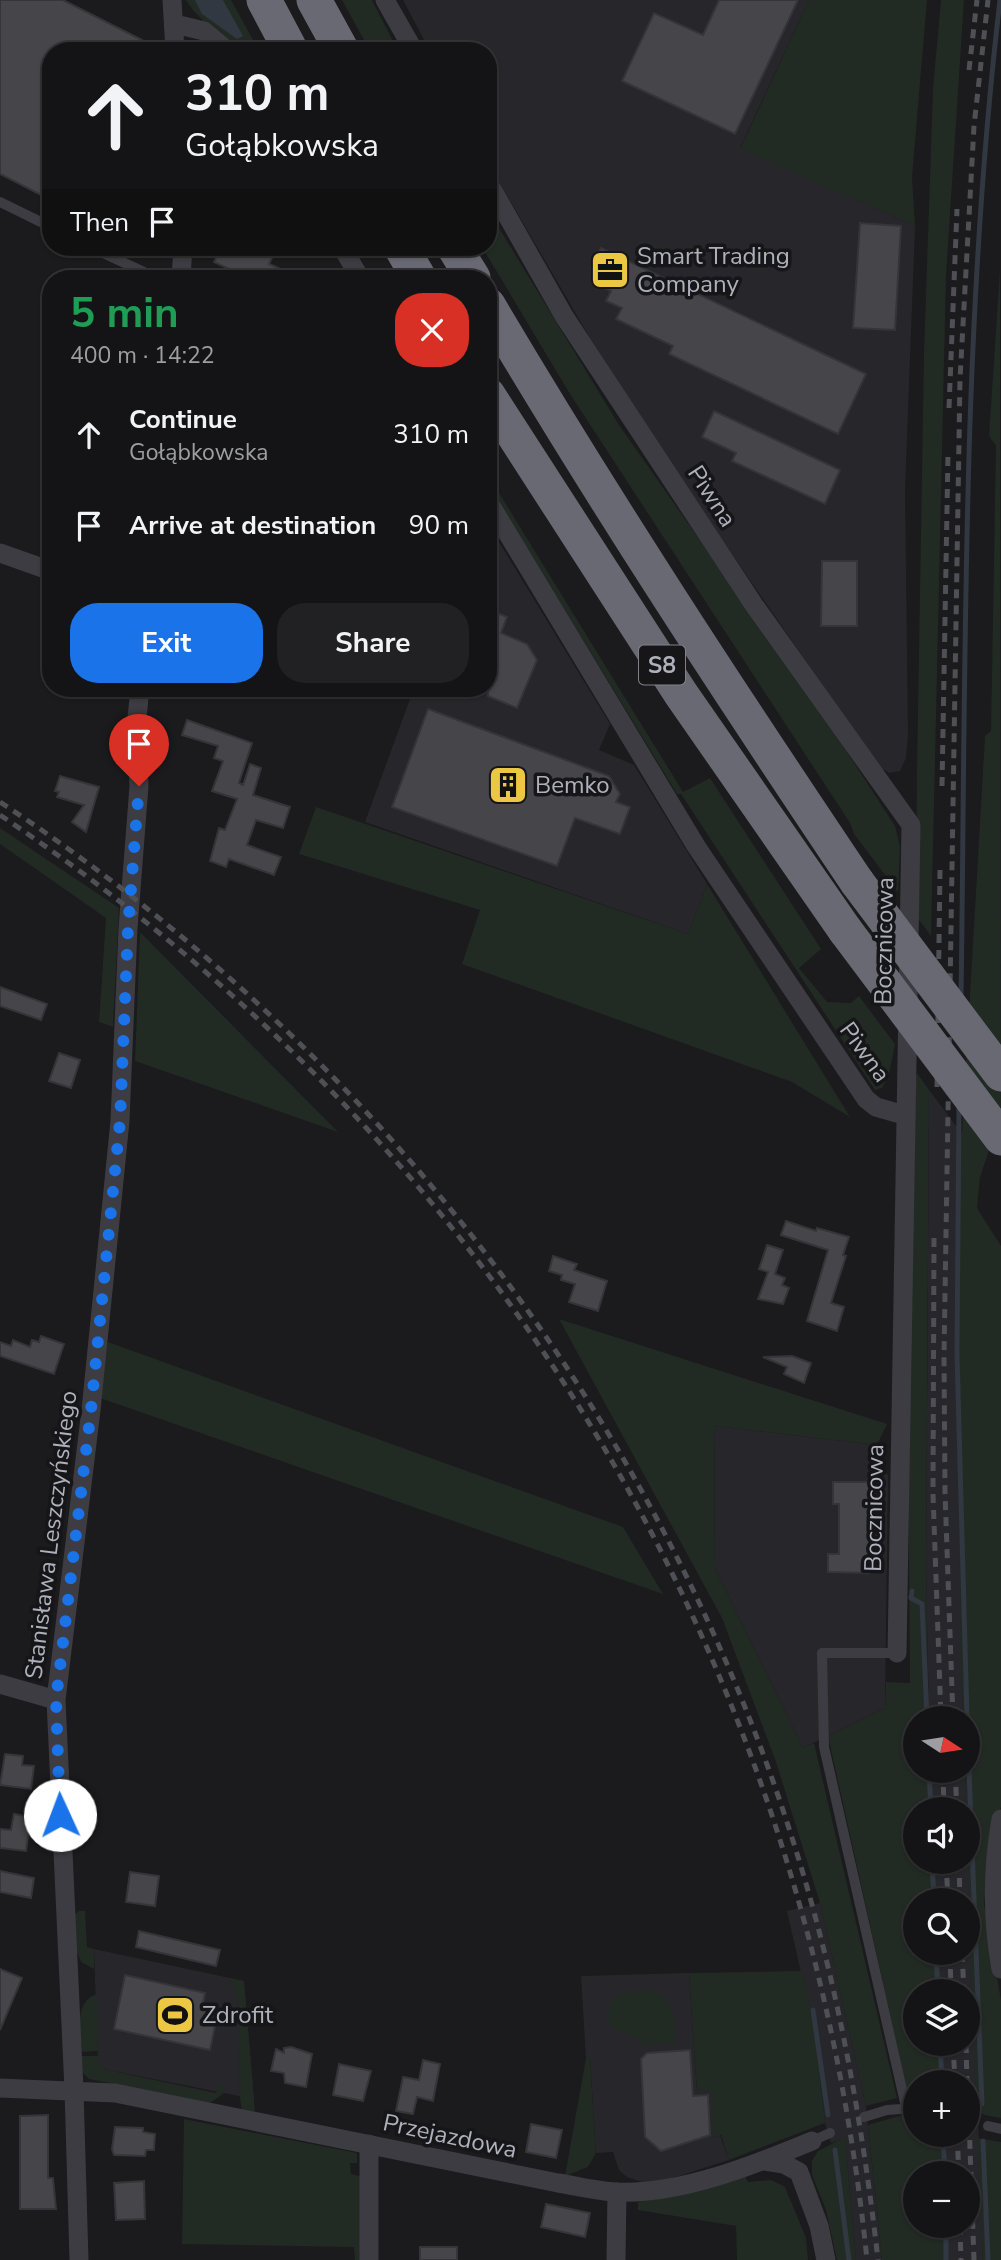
<!DOCTYPE html>
<meta charset="utf-8">
<style>
body{margin:0;font-family:"Nunito Sans",sans-serif;background:#212123;color:#f1f3f6;height:100vh;display:flex;flex-direction:column;font-size:26px;white-space:nowrap}
*{box-sizing:border-box;margin:0}
p{font-size:23px;color:#9d9ea1}
.icon{flex:none;width:38px;height:38px;fill:none;stroke:currentColor;stroke-width:2;stroke-linecap:round;stroke-linejoin:round}
.map{position:relative;flex:1;overflow:hidden}
.drawer{position:absolute;left:42px;top:270px;width:455px;height:427px;display:flex;flex-direction:column;background:#141416;border-radius:28px;box-shadow:0 2px 5px #0004,0 0 0 2px #333335}
.drawer>*{flex:none}
.top-card{position:absolute;left:42px;top:42px;width:455px;height:214px;border-radius:28px;box-shadow:0 2px 5px #0004,0 0 0 2px #333335;background:#141416;color:#f1f3f6;overflow:hidden}
.needle{width:46px;rotate:102deg}
.tools{position:absolute;left:903px;top:1706px;display:grid;gap:14px}
.tools a{display:grid;place-items:center;width:77px;height:77px;border-radius:50%;background:#141416;box-shadow:0 2px 5px #0004,0 0 0 2px #333335;font-size:35px}
.pin{position:absolute;display:grid;place-items:center;width:60px;height:60px;color:#fff;margin:-72px -30px;border-radius:50% 50% 50% 0;rotate:-45deg;box-shadow:0 0 7px #0007}
.pin .icon{rotate:45deg}
.me{position:absolute;width:77px;margin:-38px;rotate:358deg;stroke-linejoin:round;filter:drop-shadow(0 0 5px #0008)}
.turn{display:flex;align-items:center;gap:24px;height:147px;padding:0 28px;font-size:32px}
.turn .icon{width:91px;height:91px;stroke-width:2.5}
.turn b{display:block;font-size:49px;line-height:60px}
.then{display:flex;align-items:center;height:66px;padding:0 28px;background:#0003;gap:14px;font-size:26px}
.round{display:grid;place-items:center;flex:none;width:74px;height:74px;border-radius:28px;background:#212123}
.summary{display:flex;align-items:center;justify-content:space-between;height:119px;padding:0 28px}
h1{font-size:42px;font-weight:700;line-height:52px;color:#1e9e55}
.cta{display:flex;gap:14px;margin-top:auto;padding:14px 28px}
.cta a{flex:1;height:80px;border-radius:28px;background:#1a73e8;color:#fff;font-size:28px;font-weight:700;line-height:80px;text-align:center}
.cta a+a{background:#212123;color:#f1f3f6}
ul{padding:0;list-style:none}
li{display:flex;align-items:center;gap:21px;height:91px;padding:0 28px}
li div{flex:1}
li b{display:block;font-size:26px}
li em{font-style:normal}
.map>svg:first-child{display:block}
.built{fill:#27262a}
.green{fill:#222a24}
.water{fill:#313841}
.lines{fill:none;stroke-linecap:round;stroke-linejoin:round}
.stream{stroke:#313841;stroke-width:5}
.building{fill:#45454a;stroke:#353539;stroke-width:2}
.lane{stroke:#3c3c42;stroke-width:10}
.street{stroke:#3c3c42;stroke-width:19}
.highway{stroke:#686972;stroke-width:35}
.rail{stroke:#4f5056;stroke-width:5;stroke-dasharray:9 7;stroke-linecap:butt}
.highway-bridge{stroke:#686972;stroke-width:35}
.route{stroke:#1a73e8;stroke-width:12;stroke-dasharray:0 21.6}
.labels{text-anchor:middle;dominant-baseline:central;stroke-width:7;stroke-linejoin:round;paint-order:stroke}
.shield{fill:#161518;stroke:#80828a;stroke-width:2}
.shield-label{font-size:23px;font-weight:bold;fill:#aeb0bb}
.poi-label{font-size:24px;fill:#aeb0bb;stroke:#161518;text-anchor:start}
.street-label{font-size:24px;fill:#aeb0bb;stroke:#161518}
</style>
<div class="map">
<svg width="1001" height="2260" viewBox="0 0 1001 2260">
<rect width="100%" height="100%" fill="#1b1a1d"/>
<path class="built" d="M403 0H809L740 148 915 226 905 490 908 735 906 758 900 771 889 773 878 766 692 496 590 338 498 180 488 162V51H430Z
M488 524 610 724 599 750 634 765 707 884 688 934 365 822 414 688H488Z
M929 1090 963 1135 956 1237 963 1718H929L926 1571Z
M714 1426 877 1445V1468L882 1469 888 1475 885 1708 803 1748 715 1568Z
M930 1771H965L967 1809H930Z
M968 1831 983 2260H945L944 2226H968V2174L944 2173 943 2135H968V2082H942L940 2044H968V1992L937 1991 935 1953H968V1900H932L931 1862H968Z
M820 1903 866 2106 882 2260H856L845 2138 831 2143 825 2123 815 2034 787 1911Z
M94 1949 244 1981 254 2099 108 2070 98 2065Z
M689 1973 697 2091 712 2090V2137L720 2135 729 2160 666 2180 645 2183 627 2177 619 2170 613 2152 596 2153 590 2058H586L581 1976Z"/>
<path class="green" d="M186 0H231L257 47C252 49 246 53 240 51 228 47 192 12 186 0Z
M342 0H372L398 51H370Z
M809 0H927L912 177 915 226 740 149Z
M941 0H964L946 275 931 936 916 916 917 771 924 353 933 89Z
M488 210 619 425 827 721 895 826 900 847 898 892 854 834 850 823 570 394 482 247H488Z
M1000 270 1001 1114 980 1177 977 1208 1001 1246V1807L993 1826 984 1904 1001 2000V2118L984 2115 976 2109 965 1771H968V1718H963L961 1657 956 1237 985 736 991 731 996 446 989 436Z
M488 475 683 792 710 778 821 949 799 968 827 1002 851 1003 859 996 895 1044 889 1074 882 1088 875 1090 681 794H677L488 484Z
M316 807 688 934 707 884 850 1117 792 1082 462 964 480 910 299 854Z
M0 828 119 908 113 1027 99 1022 106 918 0 844Z
M140 932 338 1132 135 1061Z
M917 1073 929 1090 926 1571 929 1718H915V1771H930V1809L915 1810V1862H931L932 1900H915V1953H935L937 1991 915 1992V2044H940L942 2082H915V2101L909 2100 828 1736 885 1708 886 1682 910 1683 908 1425 913 1088Z
M559 1319 887 1424 877 1445 714 1426 715 1568 803 1748 814 1743 897 2098 866 2106 820 1903 776 1762 722 1618Z
M105 1341 623 1527 663 1594 100 1398Z
M79 1911H85L87 1947 94 1949V1969L81 1962 75 1946 74 1915Z
M802 1971 815 2034 825 2123 729 2160 721 2135 712 2137V2091H697L689 1973Z
M229 1978 244 1981 255 2113 242 2110C234 2072 247 2009 229 1978Z
M652 1990C677 1997 674 2024 676 2044L642 2046C634 2031 617 2036 609 2023V2004L619 1994Z
M97 1994 98 2051 82 2052C81 2032 73 2002 97 1994Z
M81 2056H99V2065L108 2070 216 2093 220 2081 225 2087 223 2094 210 2103 89 2079 82 2072Z
M586 2058H590L596 2153 588 2167 565 2176Z
M903 2115 915 2117V2135H943L944 2173 915 2174V2226H944L945 2260H882L868 2125Z
M184 2119 357 2153V2163H350L351 2174 364 2177 362 2260H355L354 2247 182 2244Z
M845 2137 856 2260H837L826 2210 812 2175V2161L818 2151Z
M977 2138 1001 2142V2260H983Z
M745 2176 748 2182 771 2180 785 2187 806 2238 808 2260H737L736 2226 638 2210V2202Z"/>
<path class="water" d="M195 0H223L243 36 237 39 202 14Z"/>
<g class="lines">
<path class="stream" d="M961 998C966 665 961 331 1000 0
M959 1106 957 1354 967 1718
M912 1591 911 1598 922 1604 927 1718
M968 1744 982 2104
M929 1771 931 1810
M932 1862 934 1900
M936 1953 938 1992
M813 2010 828 2115
M940 2044 942 2082
M943 2135 945 2174
M983 2141 988 2260
M835 2150 849 2260
M946 2226V2260"/>
</g>
<path class="building" d="M0 0H63L142 40 136 51H51V200L0 174Z
M719 0H798L735 134 622 81 654 13 703 35Z
M860 223 901 226 895 330 853 328Z
M221 247H277L269 264 301 278H249L214 262Z
M601 248 866 374 838 434 669 354 673 346 616 319 622 308 606 301 611 291 602 287 591 268Z
M714 411 840 470 825 504 732 461 736 453 702 437Z
M822 561H857V626H821Z
M488 609 507 617 501 633 527 644 537 660 517 708 488 696Z
M428 709 609 776 620 794 616 802 630 807 620 834 575 818 557 866 392 807Z
M187 720 252 743 239 783 243 785 250 764 261 768 253 795 290 807 283 828 256 820 247 845 281 857 274 875 229 859 226 867 210 861 219 828 225 830 237 799 212 791 223 761 214 758 218 746 182 735Z
M60 776 99 787 86 832 72 822 84 805 57 797 59 792 55 791Z
M0 987 47 1004 41 1020 0 1006Z
M59 1053 80 1060 71 1088 49 1081Z
M786 1221 816 1231 817 1228 849 1237 843 1255 846 1256 831 1303 844 1307 837 1331 807 1321 828 1250 781 1235Z
M767 1245 783 1250 775 1274 785 1278 782 1285 789 1288 783 1304 758 1299 768 1272 759 1269Z
M553 1256 577 1264 574 1270 607 1281 598 1311 569 1302 575 1284 561 1280 562 1275 549 1271Z
M41 1336 64 1344 54 1374 0 1356V1342L11 1346 13 1340 30 1347 32 1340 39 1342Z
M792 1356 811 1363 804 1383 784 1374 787 1367 763 1357Z
M833 1482H869V1573L828 1572V1554H839V1504H833Z
M5 1754 23 1756 22 1765 34 1766 31 1789 0 1785Z
M14 1814 31 1817 26 1851 0 1848V1829L11 1830Z
M0 1871 34 1878 31 1898 0 1892Z
M130 1872 159 1876 155 1906 126 1902Z
M139 1931 220 1950 216 1966 136 1947Z
M0 1969 22 1978 0 2030Z
M125 1975 205 1993 202 2009 218 2012 210 2050 114 2029Z
M291 2047 312 2054 306 2087 285 2083 284 2073 271 2071 276 2049 284 2053V2048Z
M690 2050 693 2096 708 2095 710 2135 661 2151 645 2137 641 2059 647 2053Z
M423 2060 440 2064 433 2101 417 2097 413 2114 396 2111 403 2077 419 2080Z
M339 2064 371 2071 363 2101 333 2095Z
M48 2115V2178H53L56 2209H20V2116Z
M531 2124 562 2130 556 2158 526 2152Z
M115 2127 143 2128V2132L155 2134 154 2150H146L145 2156 114 2155 112 2149Z
M144 2181 145 2219 116 2220 114 2183Z
M546 2204 590 2213 585 2237 541 2227Z
M420 2247H457V2260H420Z"/>
<g class="lines">
<path class="lane" d="M0 202 51 227
M90 247 157 278
M897 1653H822L824 1747 906 2107
M864 2117 887 2110 915 2108
M988 2126 1001 2129
M812 2141 830 2133"/>
<path class="street" d="M172 0 175 51
M385 0 414 51
M175 24 204 31 228 51
M488 182 564 316 754 605 911 825 897 1653
M342 247 360 278
M181 278 183 247
M488 501 696 846 866 1099 876 1107 904 1115
M0 553 51 571
M0 1684 56 1700
M1001 1819C992 1870 992 1919 1001 1969
M0 2088 115 2093 558 2183C577 2186 597 2191 616 2192 680 2195 754 2165 812 2141
M369 2144V2260
M765 2161 784 2164 799 2172 819 2226 826 2260
M79 2260 74 2090 56 1700 91 1410 120 1121 128 928 139 786 136 728 140 688
M616 2260 617 2192"/>
<path class="highway" d="M264 0 291 51
M314 0 342 51
M401 247 419 278
M454 247 473 278
M488 305C604 501 730 693 857 882
M488 395 681 694 845 930"/>
<path class="rail" d="M969 70 977 0
M949 408 957 209
M942 786 948 454
M0 802C381 1052 671 1432 802 1870 840 1997 863 2128 878 2260
M0 815C501 1151 806 1660 867 2260
M937 1087 940 870
M934 1238 933 1494 941 1718
M953 1718 945 1493 944 1356 960 379 974 126 988 0
M943 1771 944 1810
M955 1771 957 1810
M946 1862 948 1900
M959 1862 960 1900
M950 1953 951 1992
M962 1953 964 1992
M953 2044 955 2082
M966 2044 967 2082
M968 2092 974 2260
M957 2135 959 2174
M960 2226 961 2260"/>
<path class="highway-bridge" d="M857 882 1001 1074
M845 930 1001 1138"/>
</g>
<g class="lines">
<path class="route" d="M60 1815 56 1700 91 1410 120 1121 128 928 139 786"/>
</g>
<defs>
<g id="office-square" transform="scale(2.0125)"><rect x="-9" y="-9" width="18" height="18" rx="4" fill="#ebc744" stroke="#161518"/><path d="M-6-3h4V-5.5h4V-3h4V5H-6ZM-1-4.5V-3h2v-1.5ZM-6 0V1H6V0Z" fill="#111"/></g>
<g id="building-square" transform="scale(2.0125)"><rect x="-9" y="-9" width="18" height="18" rx="4" fill="#ebc744" stroke="#161518"/><path d="M-4-6H4V6H1V3H-1V6H-4ZM-2.5-4.3h1.7v1.8h-1.7ZM.8-4.3h1.7v1.8H.8ZM-2.5-1h1.7V.8h-1.7ZM.8-1h1.7V.8H.8Z" fill="#111"/></g>
<g id="stadium-square" transform="scale(2.0125)"><rect x="-9" y="-9" width="18" height="18" rx="4" fill="#ebc744" stroke="#161518"/><path d="M0-5a6.5 5 0 1 0 0 10a6.5 5 0 1 0 0-10ZM-3.5-1.8h7v3.6h-7Z" fill="#111"/></g>
</defs>
<g fill-rule="evenodd">
<use href="#office-square" x="610" y="270"/>
<use href="#building-square" x="508" y="785"/>
<use href="#stadium-square" x="175" y="2015"/>
</g>
<g class="labels">
<rect class="shield" x="639" y="645.5" width="46" height="39" rx="5"/>
<g class="shield-label">
<text x="662" y="665">S8</text>
</g>
<g class="poi-label">
<text x="637" y="256">Smart Trading<tspan x="637" dy="28">Company</tspan></text>
<text x="535" y="785">Bemko</text>
<text x="202" y="2015">Zdrofit</text>
</g>
<g class="street-label">
<text transform="translate(712 496) rotate(57)">Piwna</text>
<text transform="translate(884 941) rotate(-89)">Bocznicowa</text>
<text transform="translate(865 1052) rotate(54)">Piwna</text>
<text transform="translate(874 1508) rotate(-89)">Bocznicowa</text>
<text transform="translate(51 1535) rotate(-83)">Stanisława Leszczyńskiego</text>
<text transform="translate(450 2136) rotate(12)">Przejazdowa</text>
</g>
</g>
</svg>
<div class="tools">
<a><svg class="needle" viewBox="-14 -14 28 28"><path d="M0-13l5 13h-10z" fill="#e53935"/><path d="M0 13l5-13h-10z" fill="#9d9ea1"/></svg></a>
<a><svg class="icon" aria-label="sound" viewBox="0 0 24 24"><path d="M4 9h4l5-4v14l-5-4H4zM17 9q2 3 0 6"/></svg></a>
<a><svg class="icon" aria-label="search" viewBox="0 0 24 24"><circle cx="10" cy="10" r="6"/><path d="M15 15l6 6"/></svg></a>
<a><svg class="icon" aria-label="layers" viewBox="0 0 24 24"><path d="M12 4l9 5-9 5-9-5zM3 14l9 5 9-5"/></svg></a>
<a>+</a>
<a>−</a>
</div>
<div class="pin" style="left:139px;top:786px;background:#d93025"><svg class="icon" aria-label="arrive" viewBox="0 0 24 24"><path d="M6 21V4h12l-3 4 3 4H6"/></svg></div>
<svg class="me" style="left:60px;top:1815px" viewBox="-20 -20 40 40"><circle r="19" fill="#fff"/><path d="M0-13L10 11 0 6-10 11z" fill="#1a73e8"/></svg>
<div class="top-card">
<div class="turn"><svg class="icon" aria-label="ahead" viewBox="0 0 24 24"><path d="M12 20V5M6 11l6-6 6 6"/></svg><div><b>310 m</b>Gołąbkowska</div></div>
<div class="then">Then<svg class="icon" aria-label="arrive" viewBox="0 0 24 24"><path d="M6 21V4h12l-3 4 3 4H6"/></svg></div>
</div>
<section class="drawer">
<div class="summary"><div><h1>5 min</h1><p>400 m · 14:22</p></div><a class="round" style="background:#d93025;color:#fff"><svg class="icon" aria-label="close" viewBox="0 0 24 24"><path d="M6 6l12 12M18 6L6 18"/></svg></a></div>
<ul>
<li><svg class="icon" aria-label="ahead" viewBox="0 0 24 24"><path d="M12 20V5M6 11l6-6 6 6"/></svg><div><b>Continue</b><p>Gołąbkowska</p></div><em>310 m</em></li>
<li><svg class="icon" aria-label="arrive" viewBox="0 0 24 24"><path d="M6 21V4h12l-3 4 3 4H6"/></svg><div><b>Arrive at destination</b></div><em>90 m</em></li>
</ul>
<div class="cta"><a>Exit</a><a>Share</a></div>
</section>
</div>
